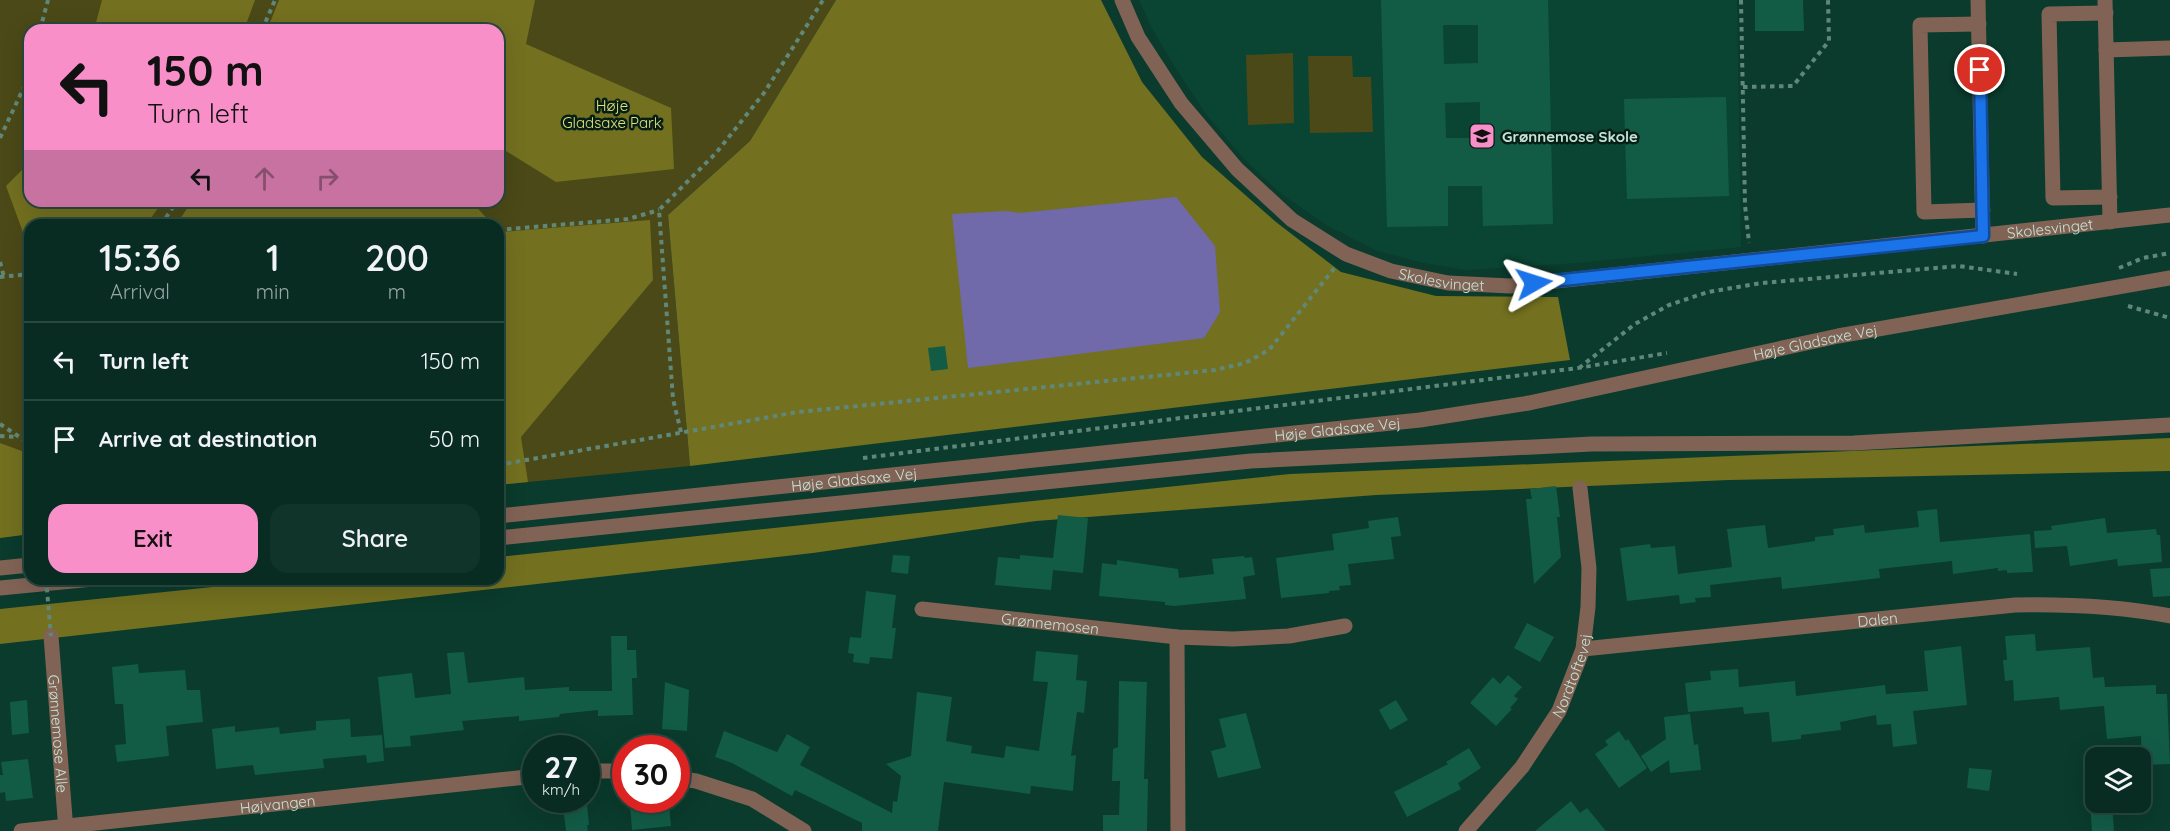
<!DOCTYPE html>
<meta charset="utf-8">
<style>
body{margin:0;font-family:Quicksand,sans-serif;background:#11342a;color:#f1f3f6;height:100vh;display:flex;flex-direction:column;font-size:22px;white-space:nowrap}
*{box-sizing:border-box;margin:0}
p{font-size:20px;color:#98a7a5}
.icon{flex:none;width:33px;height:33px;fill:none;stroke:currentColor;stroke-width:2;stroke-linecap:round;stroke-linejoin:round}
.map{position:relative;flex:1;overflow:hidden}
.details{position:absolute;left:24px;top:219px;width:480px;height:366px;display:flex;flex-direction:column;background:#082c21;border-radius:18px;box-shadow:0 6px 24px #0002,0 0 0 2px #29483f}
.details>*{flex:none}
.hud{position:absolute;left:24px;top:24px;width:480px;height:183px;border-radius:18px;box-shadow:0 6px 24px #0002,0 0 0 2px #29483f;background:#f98fc9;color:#111;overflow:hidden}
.tools{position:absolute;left:2085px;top:747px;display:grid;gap:12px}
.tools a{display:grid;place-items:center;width:66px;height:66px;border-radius:12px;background:#082c21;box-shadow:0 6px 24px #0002,0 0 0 2px #29483f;font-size:30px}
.speed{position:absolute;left:522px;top:735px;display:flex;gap:12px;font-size:30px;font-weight:700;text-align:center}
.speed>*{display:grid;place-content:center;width:78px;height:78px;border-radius:50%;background:#082c21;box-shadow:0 6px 24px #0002,0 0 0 2px #29483f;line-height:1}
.speed small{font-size:15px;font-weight:400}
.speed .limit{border:9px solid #d22;background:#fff;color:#111}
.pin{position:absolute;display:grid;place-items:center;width:51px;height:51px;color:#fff;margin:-26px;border:3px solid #fff;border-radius:50%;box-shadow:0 2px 6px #0007}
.me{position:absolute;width:66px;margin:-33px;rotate:84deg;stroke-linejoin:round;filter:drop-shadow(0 0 4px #0008)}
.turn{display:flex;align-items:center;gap:21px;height:126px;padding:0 24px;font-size:27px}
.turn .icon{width:78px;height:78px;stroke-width:2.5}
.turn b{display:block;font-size:42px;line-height:51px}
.lanes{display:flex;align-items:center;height:57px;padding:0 24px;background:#0003;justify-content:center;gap:30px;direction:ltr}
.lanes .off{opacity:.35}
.eta{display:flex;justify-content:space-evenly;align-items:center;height:102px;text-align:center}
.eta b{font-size:36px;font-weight:600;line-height:42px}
.action{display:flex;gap:12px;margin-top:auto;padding:12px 24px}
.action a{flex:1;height:69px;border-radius:18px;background:#f98fc9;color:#111;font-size:24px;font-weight:600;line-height:69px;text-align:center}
.action a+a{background:#11342a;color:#f1f3f6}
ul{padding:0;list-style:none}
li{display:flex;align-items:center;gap:18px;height:78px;padding:0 24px;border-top:2px solid #29483f}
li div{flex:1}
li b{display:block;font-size:22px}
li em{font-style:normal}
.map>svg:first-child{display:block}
.built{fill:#0a4533}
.green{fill:#4b4917;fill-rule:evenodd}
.forest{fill:#737020}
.water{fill:#706aab}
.building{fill:#125c46;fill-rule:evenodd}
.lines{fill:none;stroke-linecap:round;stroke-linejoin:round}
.path{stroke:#60887a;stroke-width:4;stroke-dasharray:4.5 4.5;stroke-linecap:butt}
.minor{stroke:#816355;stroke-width:15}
.path-bridge{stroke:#60887a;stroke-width:4;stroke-dasharray:4.5 4.5;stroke-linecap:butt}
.route-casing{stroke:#114b97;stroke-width:15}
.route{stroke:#1a73e8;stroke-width:10}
.labels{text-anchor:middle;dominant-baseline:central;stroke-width:5;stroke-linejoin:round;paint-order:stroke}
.park-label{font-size:15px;fill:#e6e278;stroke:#061f16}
.poi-label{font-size:15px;font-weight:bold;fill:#c4e2d5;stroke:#061f16;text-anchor:start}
.street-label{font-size:15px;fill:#c4e2d5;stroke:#061f16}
</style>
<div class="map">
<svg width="2170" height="831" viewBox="0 0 2170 831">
<rect width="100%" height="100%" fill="#0a3b2c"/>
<path class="built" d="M1139 0H1737L1741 247 1577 263 1465 270 1424 263 1377 251 1326 225 1279 192 1243 158 1206 114 1176 69 1151 27Z"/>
<path class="green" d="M0 0H836L750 141 668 215 690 466 498 485V225H30V534L0 538ZM30 30H498V201H30Z
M1293 53 1294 123 1248 125 1246 55Z
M1308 56H1352L1353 77H1371L1373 132 1310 133Z"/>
<path class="forest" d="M102 0H255L244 30H94Z
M279 0H535L526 44 671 108 674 169 556 182 498 146V30H267Z
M836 0H1101L1142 82 1202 157 1276 222 1341 272 1436 296 1558 297 1570 360 690 466 668 215 750 141Z
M30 162V201H163L146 225H30V236L24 235 6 186Z
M192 201H471L493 225H176Z
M650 220 653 280 521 437 528 482 498 485V230L501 232Z
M2170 438V471L1729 480 1376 495 1036 521 813 553 0 644V609L289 579H498V557L1290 474Z
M0 443 30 454V534L0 538Z"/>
<path class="water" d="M1176 197 1215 246 1220 312 1204 338 968 368 952 214 1007 211 1020 213Z"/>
<path class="building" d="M1381 0H1548L1553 224 1483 226 1482 186H1448V226L1387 227ZM1443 25H1478V63L1444 64ZM1480 102V138H1446L1445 103Z
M1755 0H1803L1804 31H1755Z
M1726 97 1729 196 1627 199 1624 99Z
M945 346 948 369 931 371 928 348Z
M1556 486 1560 517H1557L1561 557 1534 584 1526 499H1532L1530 489Z
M1937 509 1940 542 2030 534 2033 572 2007 573V570L1998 571V568L1953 574 1952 561 1879 569 1880 578 1810 586 1782 589 1781 577 1710 585 1711 597 1695 598 1696 602 1680 604 1679 595 1627 601 1620 548 1650 544 1651 548 1675 546 1678 574 1732 567 1727 529 1765 525 1768 548 1815 541V537L1834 535 1833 529 1864 525 1865 533 1919 527 1917 511Z
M1058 515 1088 518 1083 573 1053 570 1051 590 995 585 998 557 1020 559V555L1053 558Z
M1398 517 1401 536 1391 537 1394 559 1348 564 1351 585 1339 586 1340 590 1329 591V593L1281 598 1276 558 1334 550 1332 534 1369 528 1368 521Z
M2105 518 2107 533 2156 529 2157 535H2160L2162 562 2118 566 2117 559 2070 566 2067 546 2035 548 2034 531 2052 530 2051 526Z
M893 555 910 556 908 574 891 572Z
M1244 556 1245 558 1252 557 1255 575 1243 577 1246 599 1174 606 1165 605V602L1099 596 1102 563 1117 565V560L1178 569 1179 578 1214 574 1212 559Z
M2170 568V596L2153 597 2150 569Z
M866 591 896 595 892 628H896L892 659 870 657 869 664 853 662 854 654 848 653 850 637 861 638Z
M1527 623 1554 637 1540 662 1514 648Z
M2035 634 2036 651 2090 647 2093 678 2104 677 2105 687 2156 685V694H2167L2170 764 2142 765 2141 736 2107 739 2104 706 2060 710 2059 697 2014 701 2013 680 2005 681 2003 660H2007L2005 636Z
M611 636H627V650H636L637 678H632L633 715 598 716V710L560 714 559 717 519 721V716L462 721 464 730 410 736 411 746 385 748 378 677 412 673 415 698 451 694 447 653 464 652 468 683 524 677 525 690 569 687V691H612Z
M1961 646 1967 705 1913 711 1917 744 1893 747 1891 724 1877 725 1876 715 1840 722 1841 730 1801 735V739L1772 742 1769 712 1744 714 1743 707 1688 712 1685 683 1711 680 1710 671 1738 669 1739 687 1795 681 1796 696 1885 685 1886 694 1928 691 1924 651Z
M1036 651 1078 655 1076 680 1087 681 1084 713 1077 712 1071 756 1076 755 1073 791 1031 786 1030 794 944 782 938 831H862V823L795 790 792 796 732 763 715 757 724 731 777 752 787 734 810 747 800 765 892 813 893 801 897 802 901 776 886 764 911 756 917 692 952 697 946 741 972 746 971 753 1004 758 1006 746 1039 751 1048 682 1033 681Z
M138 664 139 673 185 670 187 690H200L203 722 166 726 169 756 117 762 115 745 126 744 123 704H115L112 667Z
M1508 675 1522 687 1514 696 1518 699 1510 708 1512 709 1496 726 1470 703 1493 677 1500 684Z
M1119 681 1147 682 1144 779H1148L1147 831H1103V815H1119L1120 781H1112L1113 749 1118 747Z
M665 682 689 690 687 731 662 729Z
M27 700 29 733 12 735 10 702Z
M1396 700 1408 720 1390 730 1379 710Z
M1246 713 1261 768 1218 778 1211 751 1226 747 1219 719Z
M1690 714 1694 745 1698 744 1701 770 1670 773 1669 760 1651 772 1641 756 1666 739 1664 717Z
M350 719 351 737 382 735 384 761 367 763 366 755 323 759 324 768 255 775 253 765 216 769 212 729 235 726V732L279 727 280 734 316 730V721Z
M1619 731 1626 741 1628 739 1647 768 1619 788 1595 754 1608 745 1605 741Z
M1469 748 1481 768 1458 783 1461 789 1407 817 1394 792 1448 764 1446 762Z
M28 759 33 798 6 801 5 792 0 793V775H3L1 762Z
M1969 768 1992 770 1989 791 1967 788Z
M1571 801 1580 813 1587 808 1606 831H1535Z
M2090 802H2112L2114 831H2092Z
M587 804 589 825H587L588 831H566L563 806Z
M641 804 669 805 671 826 632 830 630 805Z"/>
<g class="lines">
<path class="path" d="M1741 0 1745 205 1749 243
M40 30 48 0
M262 30 275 0
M1743 87 1793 86 1829 41 1828 0
M0 138 24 87 30 67
M161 225 177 201
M498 230 628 219 659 210
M0 262 4 277
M2119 268 2143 258 2170 253
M0 277 30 274
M2128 306 2170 318
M1579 368 1635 324 1669 305 1708 292 1762 283 1959 266 2017 274
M0 424 30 444
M681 432 673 399 659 210 716 153 764 93 823 0
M0 436 18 437
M863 458 1578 368 1667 353
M498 465 798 412 1215 370 1245 363 1269 350 1336 266"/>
<g class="minor">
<path id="s1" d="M1122 0 1138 37 1181 103 1237 169 1292 220 1346 254 1391 271 1448 283 1510 286 2170 215"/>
<path d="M1978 0 1983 236"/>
<path d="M2105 0 2110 222"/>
<path d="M2106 13 2049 14 2053 198 2110 197"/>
<path d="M1979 24 1920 25 1924 212 1983 210"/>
<path d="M2106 50 2170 48"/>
<path id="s2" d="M498 516 1420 420 1529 403 1838 336 2170 278"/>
<path d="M498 538 1251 461 1592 444 1854 443 2170 425"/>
<path d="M0 568 30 565"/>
<path d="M0 588 93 579"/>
<path id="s3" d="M922 609 1177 637 1233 639 1289 636 1345 626"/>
<path id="s4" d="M51 636 66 831"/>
<path d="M1177 637 1178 831"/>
<path id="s5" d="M1583 649 2015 605C2068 604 2118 606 2170 616"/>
<path d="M586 771H626"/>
<path d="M676 778 696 781 752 799 804 831"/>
<path id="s6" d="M21 831 536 776"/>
<path id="s7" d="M1466 831 1522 767 1559 711 1583 649 1588 607 1589 568 1580 488"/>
</g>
<path class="path-bridge" d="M46 579 51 636"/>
</g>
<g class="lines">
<g class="route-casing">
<path id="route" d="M1534 283 1983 236 1980 70"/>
</g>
<use href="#route" class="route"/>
</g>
<defs>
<g id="school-square" transform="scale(1.35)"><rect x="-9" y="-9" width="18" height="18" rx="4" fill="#f98fc9" stroke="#061f16"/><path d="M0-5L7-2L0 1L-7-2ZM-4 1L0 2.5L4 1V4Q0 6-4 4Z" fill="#111"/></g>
</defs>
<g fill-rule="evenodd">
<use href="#school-square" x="1482" y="136"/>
</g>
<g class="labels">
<g class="park-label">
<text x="612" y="105">Høje<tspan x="612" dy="17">Gladsaxe Park</tspan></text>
</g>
<g class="poi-label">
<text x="1502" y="136">Grønnemose Skole</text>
</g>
<g class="street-label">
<text stroke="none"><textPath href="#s1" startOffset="1056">Skolesvinget</textPath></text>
<text stroke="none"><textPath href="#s1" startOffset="444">Skolesvinget</textPath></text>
<text stroke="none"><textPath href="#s2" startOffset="1330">Høje Gladsaxe Vej</textPath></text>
<text stroke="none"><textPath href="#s2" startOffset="844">Høje Gladsaxe Vej</textPath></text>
<text stroke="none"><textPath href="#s2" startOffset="358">Høje Gladsaxe Vej</textPath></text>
<text stroke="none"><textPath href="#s5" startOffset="296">Dalen</textPath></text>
<text stroke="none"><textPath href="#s3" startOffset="129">Grønnemosen</textPath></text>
<text stroke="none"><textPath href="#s7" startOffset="190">Nordtoftevej</textPath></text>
<text stroke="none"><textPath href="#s4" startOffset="98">Grønnemose Alle</textPath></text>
<text stroke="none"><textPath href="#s6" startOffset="258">Højvangen</textPath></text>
</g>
</g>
</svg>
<div class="tools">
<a><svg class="icon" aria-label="layers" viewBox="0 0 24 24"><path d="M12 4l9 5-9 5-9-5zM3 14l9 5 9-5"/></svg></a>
</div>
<div class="speed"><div>27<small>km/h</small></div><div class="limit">30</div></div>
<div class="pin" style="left:1980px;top:70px;background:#d93025"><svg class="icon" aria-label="arrive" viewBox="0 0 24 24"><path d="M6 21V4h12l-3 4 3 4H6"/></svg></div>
<svg class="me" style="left:1534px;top:283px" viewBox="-20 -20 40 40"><path d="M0-17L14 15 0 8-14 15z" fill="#1a73e8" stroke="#fff" stroke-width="4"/></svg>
<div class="hud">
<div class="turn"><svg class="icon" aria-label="left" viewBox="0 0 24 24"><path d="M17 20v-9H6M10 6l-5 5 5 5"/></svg><div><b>150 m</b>Turn left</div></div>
<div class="lanes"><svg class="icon" aria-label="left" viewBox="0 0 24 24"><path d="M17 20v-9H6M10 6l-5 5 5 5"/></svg><svg class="icon off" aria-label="ahead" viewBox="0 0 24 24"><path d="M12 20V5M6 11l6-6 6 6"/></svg><svg class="icon off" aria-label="right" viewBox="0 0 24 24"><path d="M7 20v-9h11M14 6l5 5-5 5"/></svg></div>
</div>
<section class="details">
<div class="eta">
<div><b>15:36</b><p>Arrival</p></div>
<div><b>1</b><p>min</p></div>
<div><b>200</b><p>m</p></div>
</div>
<ul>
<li><svg class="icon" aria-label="left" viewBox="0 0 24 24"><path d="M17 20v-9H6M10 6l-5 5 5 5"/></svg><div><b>Turn left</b></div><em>150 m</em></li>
<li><svg class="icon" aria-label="arrive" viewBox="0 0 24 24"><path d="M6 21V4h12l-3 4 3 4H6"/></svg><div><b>Arrive at destination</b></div><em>50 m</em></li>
</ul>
<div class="action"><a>Exit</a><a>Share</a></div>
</section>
</div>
